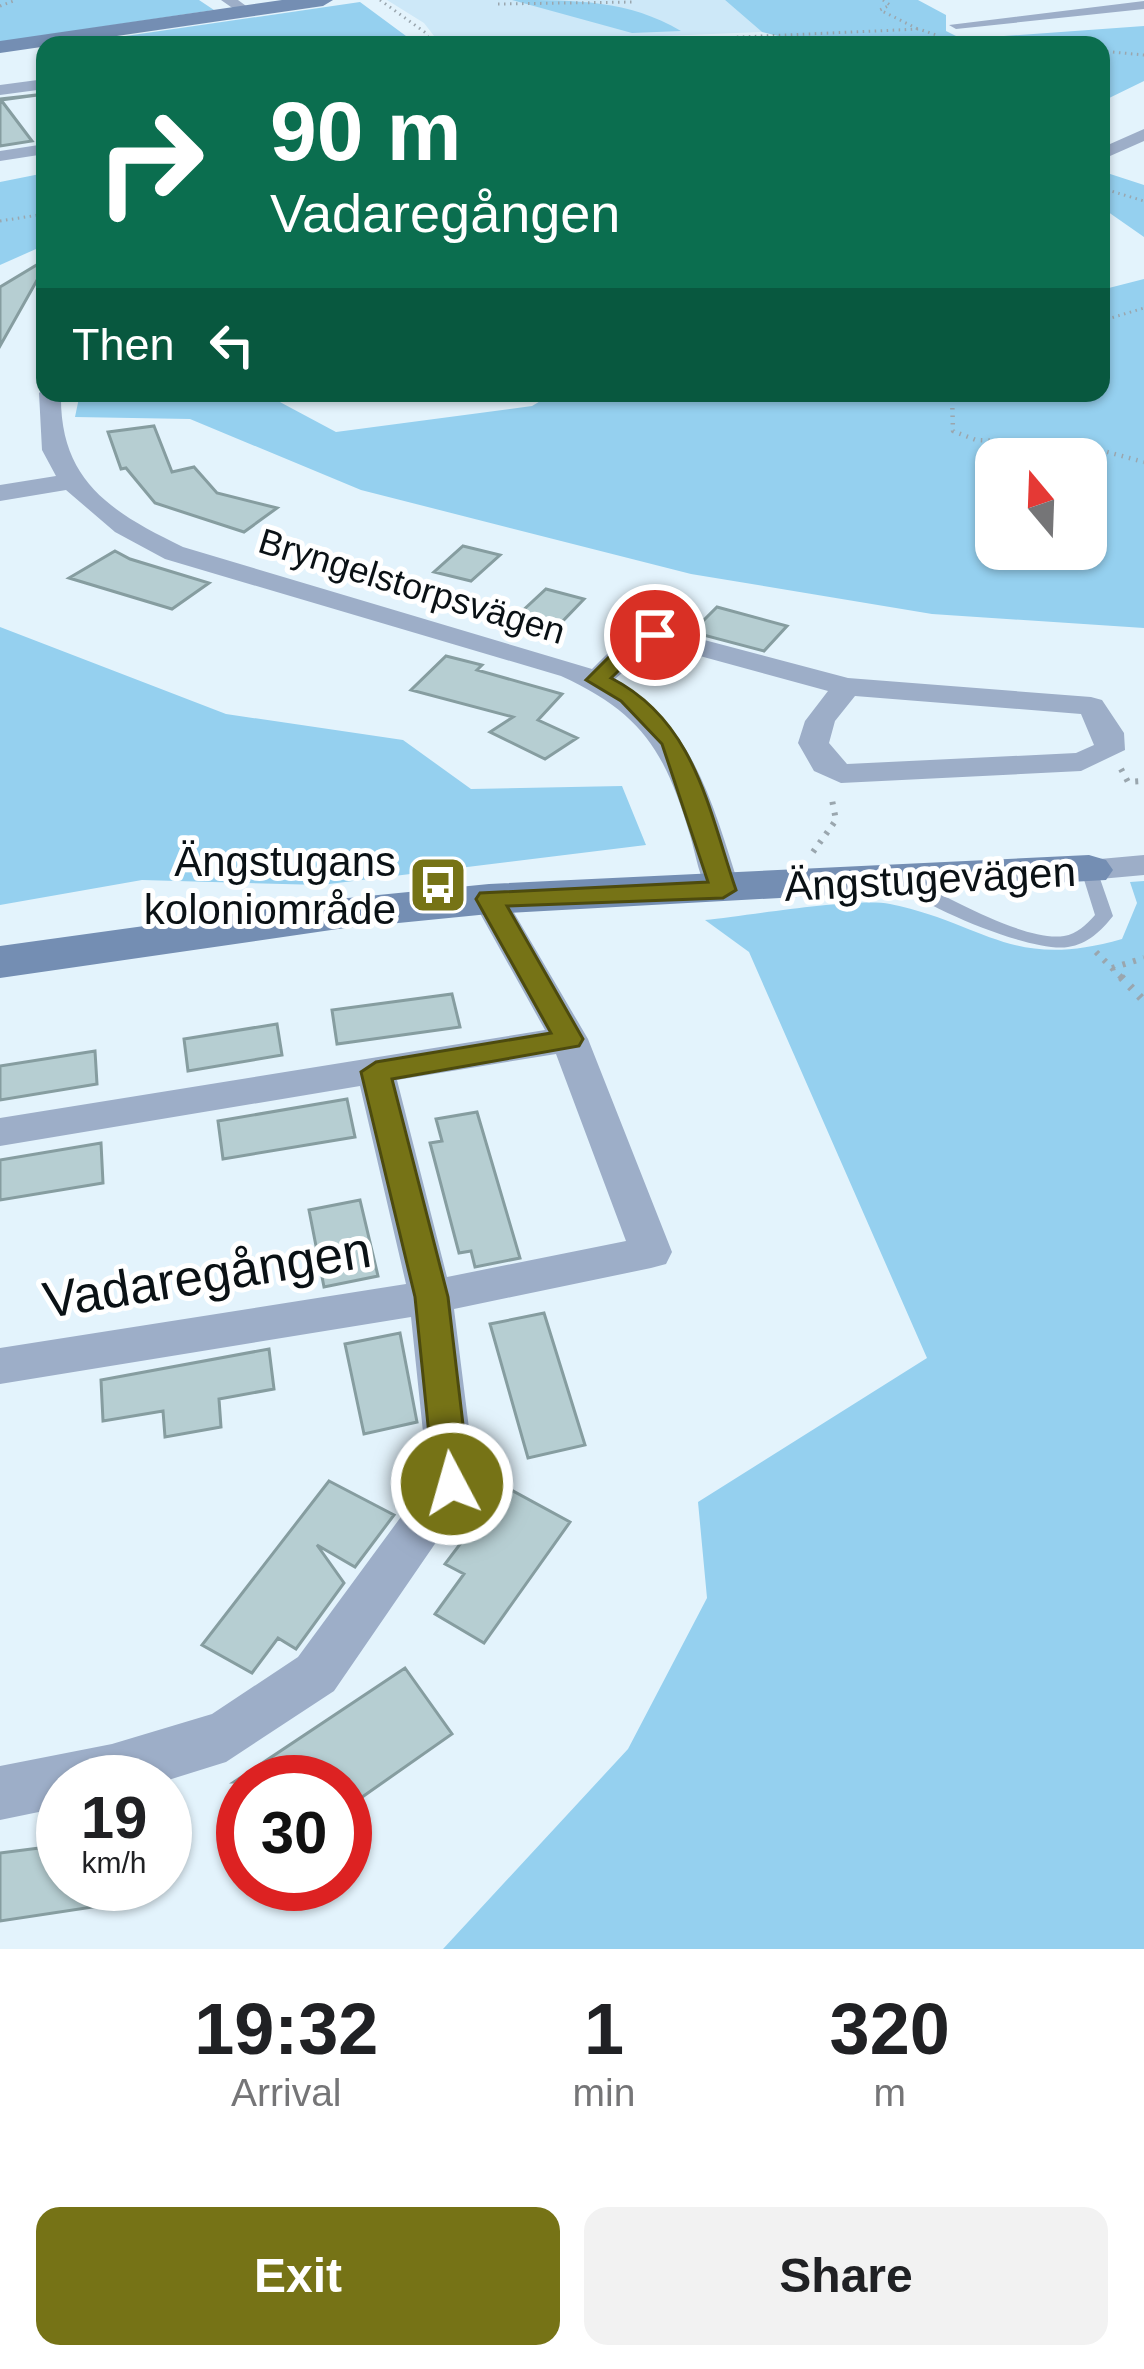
<!DOCTYPE html>
<meta charset="utf-8">
<style>
body{margin:0;font-family:Helvetica,sans-serif;background:#f2f2f2;color:#202124;height:100vh;display:flex;flex-direction:column;font-size:45px;white-space:nowrap}
*{box-sizing:border-box;margin:0}
p{font-size:39px;color:#757577}
.icon{flex:none;width:66px;height:66px;fill:none;stroke:currentColor;stroke-width:2;stroke-linecap:round;stroke-linejoin:round}
.map{position:relative;height:1949px;overflow:hidden}
.drawer{display:flex;flex-direction:column;background:#fff;flex:1}
.drawer>*{flex:none}
.banner{position:absolute;left:36px;top:36px;width:1074px;height:366px;border-radius:24px;box-shadow:0 3px 9px #0004;background:#0b6e4f;color:#fff;overflow:hidden}
.needle{width:78px;rotate:341deg}
.tools{position:absolute;left:975px;top:438px;display:grid;gap:24px}
.tools a{display:grid;place-items:center;width:132px;height:132px;border-radius:24px;background:#fff;box-shadow:0 3px 9px #0004;font-size:60px}
.speed{position:absolute;left:36px;top:1755px;display:flex;gap:24px;font-size:60px;font-weight:700;text-align:center}
.speed>*{display:grid;place-content:center;width:156px;height:156px;border-radius:50%;background:#fff;box-shadow:0 3px 9px #0004;line-height:1}
.speed small{font-size:30px;font-weight:400}
.speed .limit{border:18px solid #d22;background:#fff;color:#111}
.pin{position:absolute;display:grid;place-items:center;width:102px;height:102px;color:#fff;margin:-51px;border:6px solid #fff;border-radius:50%;box-shadow:0 3px 12px #0007}
.me{position:absolute;width:132px;margin:-66px;rotate:354deg;stroke-linejoin:round;filter:drop-shadow(0 0 9px #0008)}
.turn{display:flex;align-items:center;gap:42px;height:252px;padding:0 36px;font-size:54px}
.turn .icon{width:156px;height:156px;stroke-width:2.5}
.turn b{display:block;font-size:84px;line-height:102px}
.then{display:flex;align-items:center;height:114px;padding:0 36px;background:#0003;gap:24px;font-size:45px}
.eta{display:flex;justify-content:space-evenly;align-items:center;height:204px;text-align:center}
.eta b{font-size:72px;font-weight:700;line-height:84px}
.action{display:flex;gap:24px;margin-top:auto;padding:24px 36px}
.action a{flex:1;height:138px;border-radius:24px;background:#767316;color:#fff;font-size:48px;font-weight:700;line-height:138px;text-align:center}
.action a+a{background:#f2f2f2;color:#202124}
.map>svg:first-child{display:block}
.built{fill:#cde8f8}
.green{fill:#95d0ef;fill-rule:evenodd}
.building{fill:#b6ced2;stroke:#869da0;stroke-width:3}
.lines{fill:none;stroke-linecap:round;stroke-linejoin:round}
.path-far3{stroke:#9aa6ae;stroke-width:3;stroke-dasharray:1.5 4.5;stroke-linecap:butt}
.path-far2{stroke:#9aa6ae;stroke-width:4.5;stroke-dasharray:1.5 6;stroke-linecap:butt}
.path-far1{stroke:#9aa6ae;stroke-width:6;stroke-dasharray:3 8;stroke-linecap:butt}
.path{stroke:#9aa6ae;stroke-width:8;stroke-dasharray:3 10;stroke-linecap:butt}
.lane{fill:#9daec8;fill-rule:evenodd}
.street{fill:#9daec8;fill-rule:evenodd}
.secondary{fill:#748eb3;fill-rule:evenodd}
.route{fill:#767316;stroke:#4d4b0e;stroke-width:3}
.labels{text-anchor:middle;dominant-baseline:central;stroke-width:10;stroke-linejoin:round;paint-order:stroke}
.far-street-label{font-size:36px;fill:#0a1115;stroke:#fff}
.poi-label{font-size:42px;fill:#0a1115;stroke:#fff;text-anchor:end}
.street-label{font-size:42px;fill:#0a1115;stroke:#fff}
.near-street-label{font-size:51px;fill:#0a1115;stroke:#fff}
</style>
<div class="map">
<svg width="1144" height="1949" viewBox="0 0 1144 1949">
<rect width="100%" height="100%" fill="#e3f3fc"/>
<path class="built" d="M387 0H725L762 32 441 45 424 23Z"/>
<path class="green" d="M0 0H199L214 10 0 42Z
M512 0C576 0 629 0 681 31L632 33Z
M725 0H918L946 15V31L962 39 1144 26V81L1101 102V45H778V36L762 32Z
M360 2 406 36 64 45Z
M1101 171 1144 185V237L1101 207Z
M45 173V245L0 265V182Z
M1144 279V628L932 614 691 574 361 490 190 419 75 417 80 393H263L336 432 532 406 554 393H1101V290ZM996 459H1086V549H996Z
M0 627 226 714 403 740 471 789 622 786 646 845 321 885 142 880 0 905Z
M1144 881V1949H443L628 1749 707 1598 698 1502 927 1358 749 952 705 920C746 916 856 897 890 904 987 924 1011 971 1122 939L1137 903 1130 882Z"/>
<path class="building" d="M45 94 1 100 32 141 0 146V99Z
M45 260V266L0 346V287Z
M154 426 172 472 194 467 217 493 277 508 244 532 155 503 126 468 121 469 108 432Z
M463 546 500 555 471 581 434 572Z
M115 551 130 559 209 583 172 609 69 578Z
M546 589 584 599 558 626 518 615Z
M717 607 787 626 764 651 692 632Z
M446 656 482 665 477 670 562 694 538 720 577 738 545 759 490 732 513 717 411 690Z
M452 994 460 1027 337 1044 332 1010Z
M277 1024 282 1055 188 1071 184 1039Z
M95 1051 97 1084 0 1100V1066Z
M347 1099 355 1137 223 1159 218 1121Z
M477 1112 520 1258 475 1267 471 1251 459 1253 430 1143 442 1141 436 1119Z
M101 1143 103 1183 0 1200V1160Z
M360 1200 378 1276 324 1287 309 1210Z
M544 1313 585 1445 528 1458 490 1324Z
M400 1333 417 1422 364 1434 345 1344Z
M269 1349 274 1389 219 1399 221 1427 165 1437 163 1411 103 1421 101 1380Z
M329 1481 394 1515 355 1567 317 1545 344 1583 296 1649 278 1638 252 1673 202 1645Z
M504 1486 570 1522 484 1643 435 1614 464 1574 445 1564Z
M405 1668 452 1734 345 1809V1782H234Z
M63 1845V1884H138L139 1900 0 1921V1853Z"/>
<g class="lines">
<path class="path-far3" d="M380 0 426 33 432 45
M883 0 890 5 880 10 918 29
M498 4 633 2
M0 6 16 0
M563 45 919 29 936 35
M1101 51 1144 55
M1101 188 1144 201
M0 221 45 214
M1101 321 1144 308"/>
<path class="path-far2" d="M952 393 953 431 976 440 1078 444 1144 462"/>
<path class="path-far1" d="M1121 769 1128 782 1144 781
M813 852 836 820 832 800
M1096 952 1124 980
M1112 968 1144 958"/>
<path class="path" d="M1121 977 1144 1001"/>
<path class="lane" d="M1089 865 1097 870 1113 916C1101 931 1088 944 1068 947 1031 953 924 907 896 883L904 878 910 879C947 896 1024 942 1064 936 1077 934 1086 925 1095 915L1081 870Z"/>
<path class="street" d="M221 0H238L253 11 241 14Z
M1144 1V9L956 29 949 25Z
M45 79V89L0 95V85Z
M1144 129V141L1101 160V148Z
M45 144V154L0 161V151Z
M45 387V393H61C59 481 111 512 183 547L592 669 626 635 655 627 848 678 1091 697 1102 700 1124 733 1125 750 1081 771 841 783 814 771 798 743 805 721 828 691 656 644 615 679C694 723 714 809 740 889L723 900 711 896C699 879 696 855 690 835 665 751 642 713 561 676L165 559 115 532 66 490 0 501V485L56 476 42 450 39 393ZM855 696 1081 714 1094 745 1076 753 847 764 829 743 835 721Z
M1144 855V875L1089 880 1072 870 1089 860Z
M489 888 506 899 588 1039 672 1252 666 1264 651 1268 454 1309 476 1484 334 1691 226 1762 162 1782H63V1807L0 1820V1766L112 1744 212 1714 298 1657 428 1480 411 1317 0 1384V1348L406 1284 360 1086 0 1146V1118L545 1030 472 899ZM556 1054 626 1241 447 1277 397 1080Z"/>
<path class="secondary" d="M282 0H333L323 6 0 53V41Z
M1089 855 1106 860 1113 870 1106 880 489 914 338 929 0 978V946L338 899 489 884Z"/>
</g>
<path class="route" d="M655 628 662 630V639L644 646 611 678C695 721 708 808 736 890L723 898 507 906 583 1039 579 1046 392 1079 448 1297 470 1484 465 1495 452 1499 439 1495 434 1484 415 1297 361 1072 376 1062 551 1033 476 899 480 893 708 882 662 744 621 701 586 680 629 637Z"/>
<defs>
<g id="bus-square" transform="scale(3)"><rect x="-9" y="-9" width="18" height="18" rx="4" fill="#767316" stroke="#fff"/><path d="M-5-6H5V4H4V6H2V4H-2V6H-4V4H-5ZM-3.5-4V0h7V-4ZM-3.5 1.2v1.5H-2V1.2ZM2 1.2v1.5H3.5V1.2Z" fill="#fff"/></g>
</defs>
<g fill-rule="evenodd">
<use href="#bus-square" x="438" y="885"/>
</g>
<g class="labels">
<g class="far-street-label">
<text transform="translate(412 586) rotate(17)">Bryngelstorpsvägen</text>
</g>
<g class="poi-label">
<text x="396" y="861">Ängstugans<tspan x="396" dy="48">koloniområde</tspan></text>
</g>
<g class="street-label">
<text transform="translate(930 879) rotate(-3)">Ängstugevägen</text>
</g>
<g class="near-street-label">
<text transform="translate(207 1275) rotate(-9)">Vadaregången</text>
</g>
</g>
</svg>
<div class="tools">
<a><svg class="needle" viewBox="-14 -14 28 28"><path d="M0-13l5 13h-10z" fill="#e53935"/><path d="M0 13l5-13h-10z" fill="#757577"/></svg></a>
</div>
<div class="speed"><div>19<small>km/h</small></div><div class="limit">30</div></div>
<div class="pin" style="left:655px;top:635px;background:#d93025"><svg class="icon" aria-label="arrive" viewBox="0 0 24 24"><path d="M6 21V4h12l-3 4 3 4H6"/></svg></div>
<svg class="me" style="left:452px;top:1484px" viewBox="-20 -20 40 40"><circle r="17" fill="#767316" stroke="#fff" stroke-width="3"/><path d="M0-11L8 9 0 5-8 9z" fill="#fff"/></svg>
<div class="banner">
<div class="turn"><svg class="icon" aria-label="right" viewBox="0 0 24 24"><path d="M7 20v-9h11M14 6l5 5-5 5"/></svg><div><b>90 m</b>Vadaregången</div></div>
<div class="then">Then<svg class="icon" aria-label="left" viewBox="0 0 24 24"><path d="M17 20v-9H6M10 6l-5 5 5 5"/></svg></div>
</div>
</div>
<section class="drawer">
<div class="eta">
<div><b>19:32</b><p>Arrival</p></div>
<div><b>1</b><p>min</p></div>
<div><b>320</b><p>m</p></div>
</div>
<div class="action"><a>Exit</a><a>Share</a></div>
</section>
